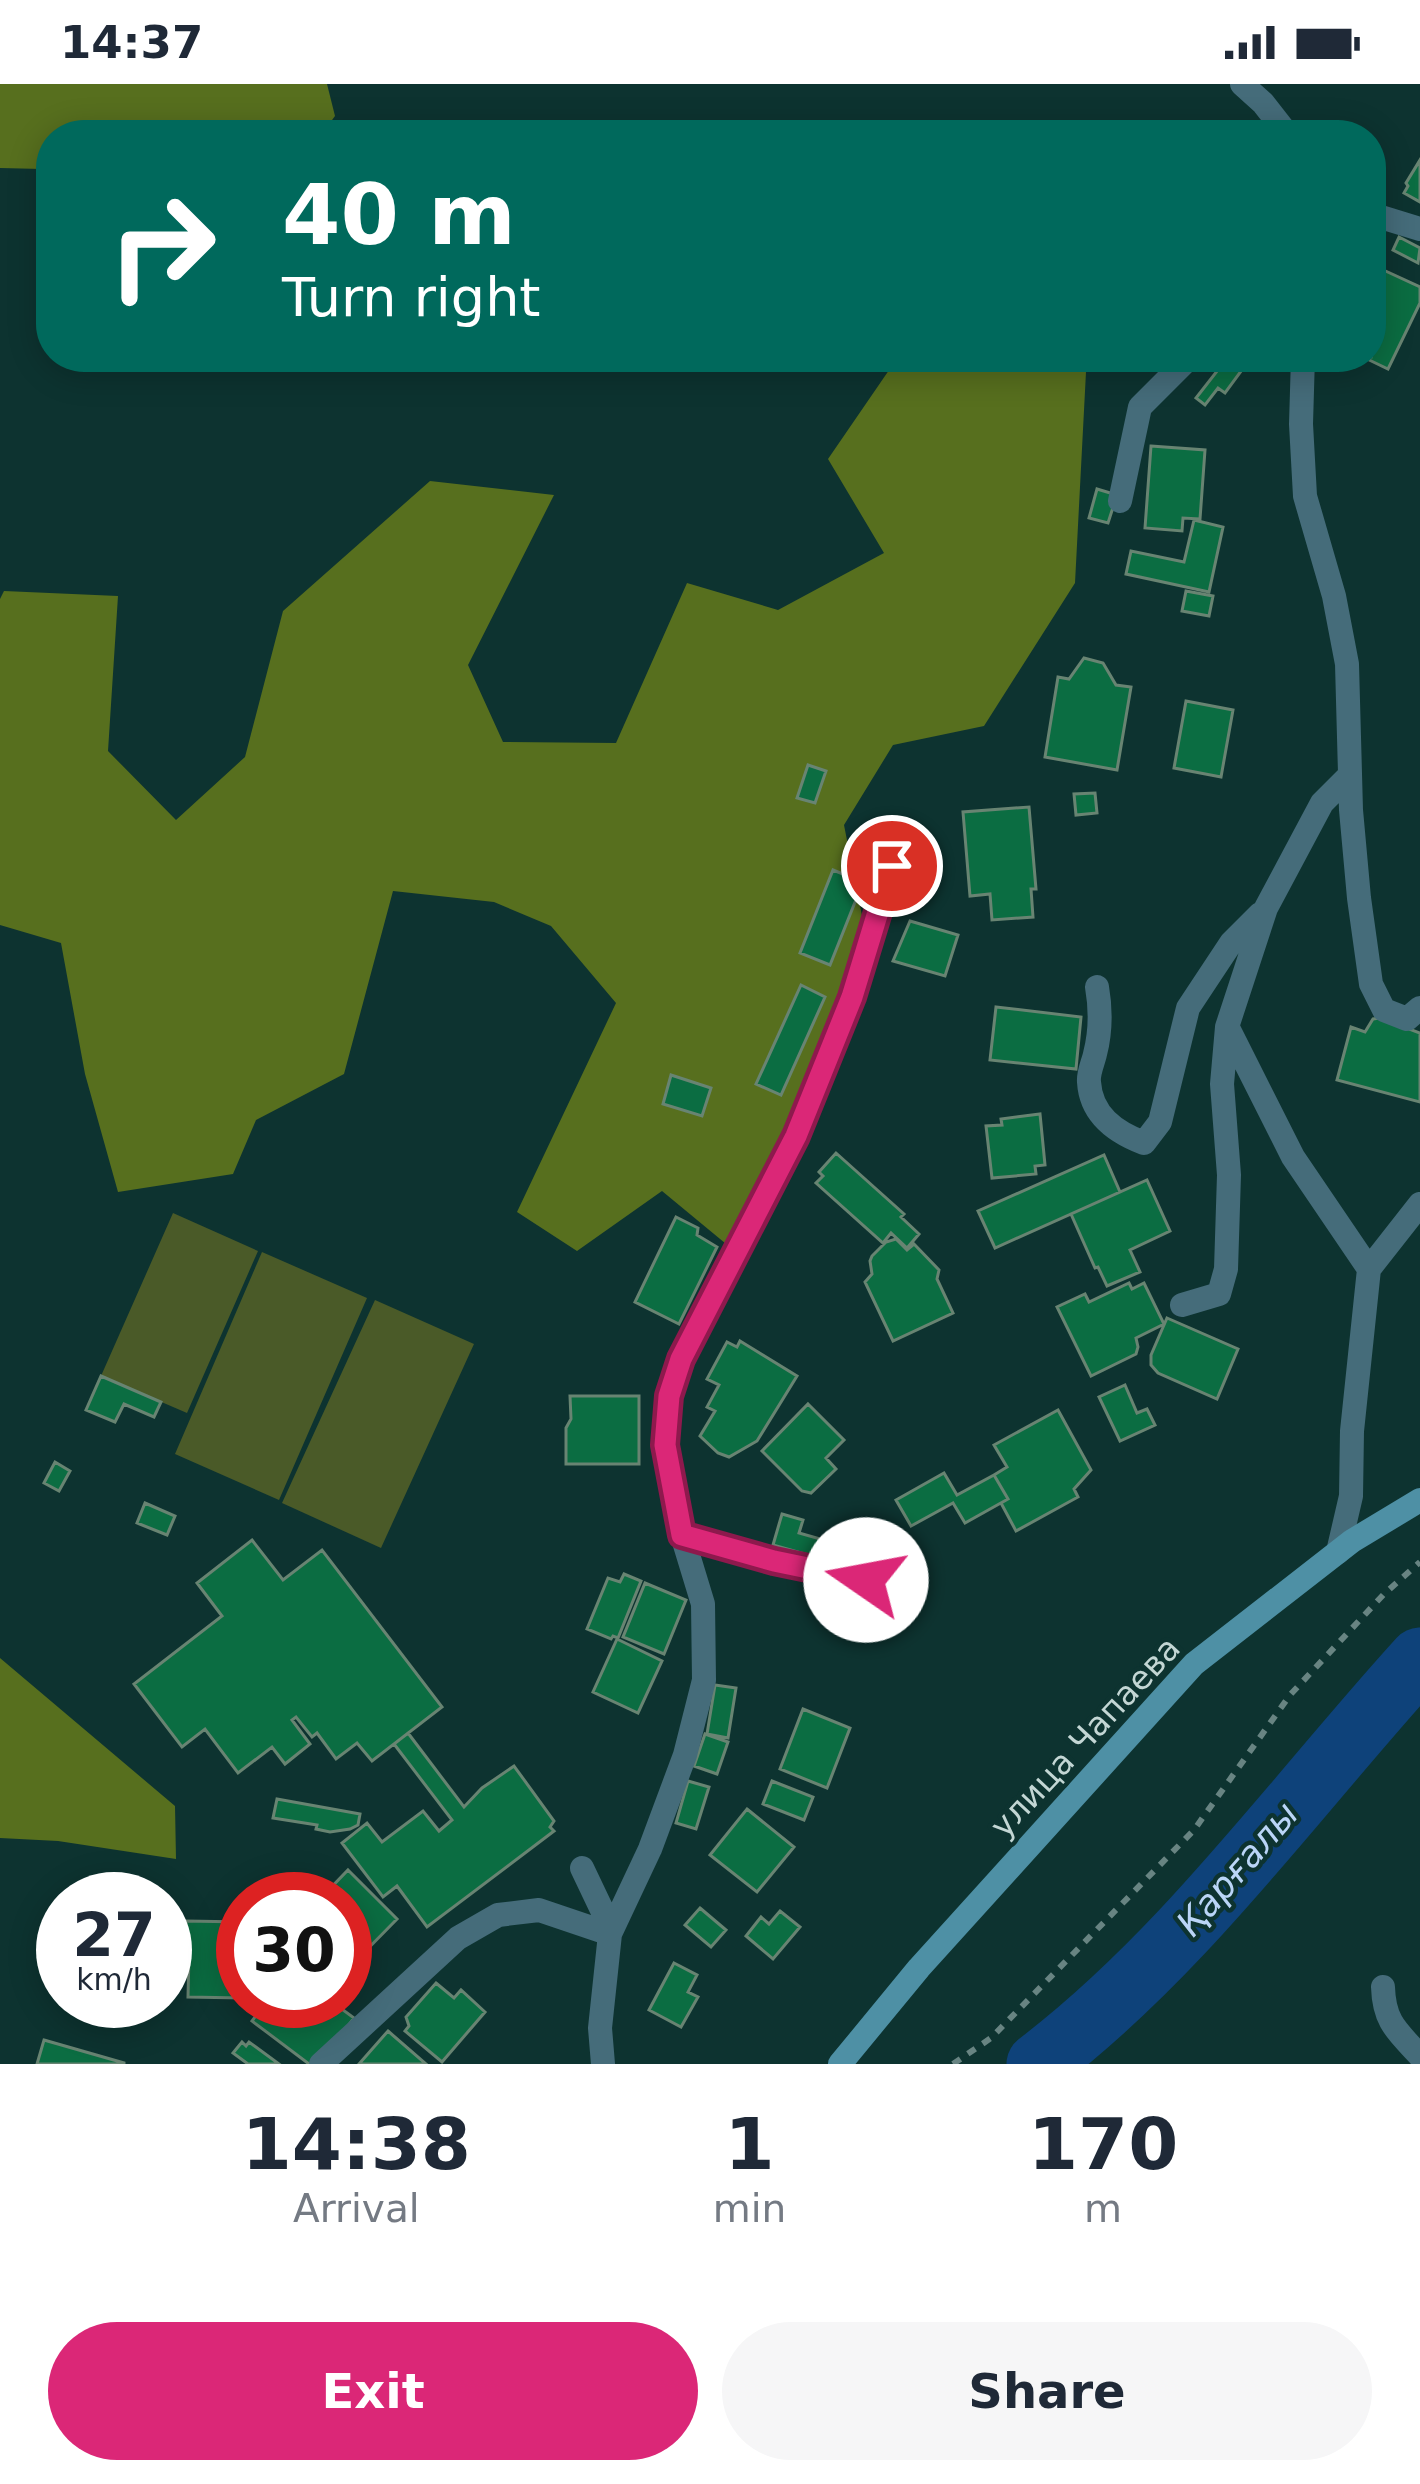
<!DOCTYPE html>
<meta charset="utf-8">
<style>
body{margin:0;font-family:"DejaVu Sans",sans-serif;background:#f6f6f7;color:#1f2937;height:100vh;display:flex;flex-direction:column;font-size:45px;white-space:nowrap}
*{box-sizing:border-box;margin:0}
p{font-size:39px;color:#747a83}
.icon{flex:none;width:66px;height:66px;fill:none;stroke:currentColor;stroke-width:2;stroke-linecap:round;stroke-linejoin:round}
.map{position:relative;height:1980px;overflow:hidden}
.details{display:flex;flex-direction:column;background:#fff;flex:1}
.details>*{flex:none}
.banner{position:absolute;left:36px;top:36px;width:1350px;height:252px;border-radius:48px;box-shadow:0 6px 30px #0003;background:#00695c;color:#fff;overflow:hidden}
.speed{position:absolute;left:36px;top:1788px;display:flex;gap:24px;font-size:60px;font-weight:700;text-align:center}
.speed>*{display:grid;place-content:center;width:156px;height:156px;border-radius:50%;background:#fff;box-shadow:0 6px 30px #0003;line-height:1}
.speed small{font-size:30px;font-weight:400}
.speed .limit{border:18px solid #d22;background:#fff;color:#111}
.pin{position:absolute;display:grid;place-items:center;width:102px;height:102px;color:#fff;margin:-51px;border:6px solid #fff;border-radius:50%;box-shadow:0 3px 12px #0007}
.me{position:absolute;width:132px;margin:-66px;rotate:282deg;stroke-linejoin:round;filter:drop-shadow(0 0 9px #0008)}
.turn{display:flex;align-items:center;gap:42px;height:252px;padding:0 48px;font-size:54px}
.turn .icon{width:156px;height:156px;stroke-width:2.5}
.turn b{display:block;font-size:84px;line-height:102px}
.eta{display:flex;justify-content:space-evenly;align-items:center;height:204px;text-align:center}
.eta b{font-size:72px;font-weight:800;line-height:84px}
.button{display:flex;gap:24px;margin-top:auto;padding:24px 48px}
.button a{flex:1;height:138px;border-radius:72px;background:#db2777;color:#fff;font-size:48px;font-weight:800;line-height:138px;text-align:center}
.button a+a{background:#f6f6f7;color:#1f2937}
.status{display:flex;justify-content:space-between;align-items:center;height:84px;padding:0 60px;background:#fff;direction:ltr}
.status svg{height:33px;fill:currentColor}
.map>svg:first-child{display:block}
.green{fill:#4a5a28}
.forest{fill:#576f1e}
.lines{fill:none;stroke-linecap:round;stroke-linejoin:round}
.river{stroke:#0e427a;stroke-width:63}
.building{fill:#0b6d42;stroke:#688472;stroke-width:3}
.path{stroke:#688482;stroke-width:6;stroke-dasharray:9 9;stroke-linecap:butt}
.street{stroke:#456c7a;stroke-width:24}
.secondary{stroke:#4e90a5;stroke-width:24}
.route-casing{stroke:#8e194d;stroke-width:30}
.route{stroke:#db2777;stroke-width:21}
.labels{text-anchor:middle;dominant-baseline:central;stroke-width:9;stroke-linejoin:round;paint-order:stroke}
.street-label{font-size:33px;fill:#c3d6d4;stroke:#0d3330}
.water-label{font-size:36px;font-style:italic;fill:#bad5f7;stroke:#0d3330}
</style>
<div class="status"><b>14:37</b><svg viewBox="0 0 49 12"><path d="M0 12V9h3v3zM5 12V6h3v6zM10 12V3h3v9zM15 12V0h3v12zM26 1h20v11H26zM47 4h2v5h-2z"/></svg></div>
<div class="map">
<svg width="1420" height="1980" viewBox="0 0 1420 1980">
<rect width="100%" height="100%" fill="#0d3330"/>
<path class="green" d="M173 1129 258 1167 187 1329 101 1292Z
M262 1168 367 1214 279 1416 175 1370Z
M375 1216 474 1260 381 1464 282 1419Z"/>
<path class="forest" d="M0 0H327L335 32 321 51H51V90L42 85 0 84Z
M898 273H1098L1086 288 1075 499 984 642 893 661 844 741 868 862 737 1169 662 1107 577 1167 517 1128 616 919 551 842 494 818 393 807 344 990 256 1036 233 1090 118 1108 85 990 61 859 0 841V515L4 507 118 512 108 667 176 736 245 673 283 527 430 397 554 411 468 581 503 658 616 659 687 499 778 526 884 469 828 375Z
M0 1574 175 1722 176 1775 58 1757 0 1754Z"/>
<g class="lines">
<path class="river" d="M1038 1980C1184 1869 1297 1710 1420 1575"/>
</g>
<path class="building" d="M1420 76V118L1404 109 1408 102 1406 99Z
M1399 153 1420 164 1418 179 1393 166Z
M1379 184 1420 203V219L1388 285 1363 273H1371V200Z
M1228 273 1250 275 1225 309 1218 304 1205 321 1196 314Z
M1151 362 1205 366 1200 435 1183 434 1182 447 1145 444Z
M1097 405 1117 411 1108 439 1089 434Z
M1194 436 1223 443 1209 508 1126 490 1131 467 1184 478Z
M1186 507 1213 512 1209 532 1182 527Z
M1084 574 1103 579 1116 601 1131 603 1117 686 1045 673 1058 593 1069 595Z
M1186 617 1233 626 1221 693 1174 684Z
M808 681 826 687 815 719 797 714Z
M1095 709 1097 729 1076 731 1074 710Z
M1029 723 1036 805H1031L1033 833 992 836 990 810 970 812 963 728Z
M833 786 863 798 830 881 800 869Z
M910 837 958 851 945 892 893 877Z
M801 901 825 913 781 1011 756 1000Z
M996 923 1081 933 1076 985 990 976Z
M1380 934 1420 949V1018L1337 996 1351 943 1365 948 1373 935Z
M671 991 711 1004 702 1032 663 1020Z
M1040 1030 1045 1081 1035 1082 1036 1090 992 1094 986 1042 1002 1041 1001 1035Z
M836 1069 904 1130 901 1133 919 1150 907 1164 891 1149 883 1159 816 1099 823 1092 819 1088Z
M1104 1071 1120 1108 995 1164 978 1127Z
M1147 1096 1170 1147 1130 1166 1140 1188 1107 1202 1098 1183 1095 1184 1071 1130Z
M676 1133 698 1144 697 1151 717 1163 679 1240 635 1218Z
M896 1155 907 1166 914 1160 939 1186 937 1195 953 1229 893 1257 865 1198 872 1190 870 1177 872 1172 886 1158Z
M1129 1199 1132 1205 1144 1199 1164 1240 1136 1254 1138 1263 1136 1270 1091 1292 1057 1223 1085 1210 1089 1218Z
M1167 1234 1238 1265 1217 1315 1158 1289 1151 1281V1271Z
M740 1257 797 1292 757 1357 729 1373 718 1369 700 1352 715 1327 707 1323 719 1301 707 1295 727 1258 737 1263Z
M101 1292 161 1318 154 1333 124 1320 115 1338 86 1326Z
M1125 1301 1137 1329 1147 1325 1155 1341 1120 1357 1099 1313Z
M570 1312H639V1380H566V1344L571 1335Z
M808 1320 844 1356 826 1374 836 1385 811 1409 802 1407 762 1367Z
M1058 1326 1091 1386 1074 1405 1078 1413 1016 1447 1001 1419 1008 1415 994 1391 1007 1383 994 1361Z
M55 1378 70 1387 59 1407 44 1399Z
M944 1389 957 1411 994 1391 1008 1415 965 1439 953 1419 911 1442 896 1416Z
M145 1419 175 1432 167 1451 137 1439Z
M782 1430 803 1436 799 1449 852 1464 847 1482 773 1461Z
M252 1456 283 1496 322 1466 442 1623 372 1677 357 1659 336 1675 317 1649 312 1653 296 1633 292 1636 310 1660 285 1680 272 1663 238 1689 205 1645 182 1663 134 1600 222 1532 197 1499Z
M624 1490 641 1497 618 1554 613 1552 611 1555 587 1545 608 1494 620 1498Z
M645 1499 686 1516 664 1570 623 1553Z
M617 1555 662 1577 638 1629 593 1608Z
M715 1601 736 1604 728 1654 707 1650Z
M803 1625 850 1644 827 1704 780 1685Z
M408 1649 464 1723 482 1704 514 1682 554 1737 550 1743 554 1747 427 1843 397 1802 383 1813 342 1759 367 1739 382 1758 423 1727 439 1747 452 1736 394 1660Z
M705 1650 728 1658 717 1690 694 1682Z
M688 1697 709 1703 696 1745 676 1739Z
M772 1697 813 1713 804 1736 763 1720Z
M277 1715 360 1730 358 1741 350 1745 330 1748 316 1745 317 1741 273 1734Z
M747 1725 794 1763 757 1808 710 1771Z
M348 1786 397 1835 346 1887 345 1815H320Z
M700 1824 726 1846 711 1863 685 1841Z
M780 1827 800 1843 773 1875 746 1852 761 1833 769 1840Z
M186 1837 243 1838V1914L188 1913 189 1871H171V1843H186Z
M674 1879 697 1891 688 1908 698 1913 681 1943 649 1926Z
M436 1899 454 1914 461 1906 485 1928 442 1978 405 1947 409 1942 406 1933Z
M73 1917H120L118 1931 77 1925 78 1918Z
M267 1917H331L354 1934 319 1980H309L252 1937Z
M388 1947 426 1980H359Z
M44 1956 124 1979V1980H37Z
M242 1958 246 1962 249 1958 279 1980H248L233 1969Z"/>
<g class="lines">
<path class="path" d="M953 1980 991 1954 1194 1746 1290 1611 1384 1510 1420 1478"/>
<path class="street" d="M1242 0 1263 19 1288 51
M1371 130 1420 145
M1303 273 1301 340 1305 412 1334 512 1347 580 1351 726 1359 814 1371 900 1384 926 1407 935 1420 924
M1120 417 1140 323 1190 273
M1097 903C1101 926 1101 947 1095 970 1093 979 1088 989 1089 998 1091 1031 1115 1048 1144 1059L1160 1038 1188 924 1231 859 1260 830
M1228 944 1293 1073 1369 1185
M1182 1221 1219 1210 1226 1185 1229 1091 1222 1000 1227 943 1266 824 1322 719 1350 691
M682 1451C738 1465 836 1503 889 1491
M1338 1468 1351 1412 1352 1347 1369 1185 1420 1120
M582 1784 602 1826 610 1850
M610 1850 650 1765 685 1671 704 1596 703 1520 682 1451 665 1361 669 1312 681 1275 797 1052 852 913 892 782
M1383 1903C1384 1938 1397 1947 1420 1972
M321 1980 458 1854 498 1831 539 1826 610 1850 600 1944 603 1980"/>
<path class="secondary" d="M840 1980 919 1884 1194 1580 1352 1457 1420 1416"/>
</g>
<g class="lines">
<g class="route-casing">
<path id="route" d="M866 1496 774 1477 682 1451 665 1361 669 1312 681 1275 796 1052 852 913 892 782"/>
</g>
<use href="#route" class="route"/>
</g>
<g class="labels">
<g class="street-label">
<text transform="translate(1085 1653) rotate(-47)">улица Чапаева</text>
</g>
<g class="water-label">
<text transform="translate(1237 1785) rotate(-49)">Қарғалы</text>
</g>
</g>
</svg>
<div class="speed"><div>27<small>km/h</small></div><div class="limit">30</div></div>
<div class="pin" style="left:892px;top:782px;background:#d93025"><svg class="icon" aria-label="arrive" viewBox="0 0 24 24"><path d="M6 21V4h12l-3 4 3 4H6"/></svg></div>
<svg class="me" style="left:866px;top:1496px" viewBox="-20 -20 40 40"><circle r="19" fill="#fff"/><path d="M0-13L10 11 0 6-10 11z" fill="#db2777"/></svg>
<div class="banner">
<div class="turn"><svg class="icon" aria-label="right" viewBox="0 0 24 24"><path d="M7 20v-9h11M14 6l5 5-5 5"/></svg><div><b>40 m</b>Turn right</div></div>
</div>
</div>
<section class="details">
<div class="eta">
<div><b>14:38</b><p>Arrival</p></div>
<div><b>1</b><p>min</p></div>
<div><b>170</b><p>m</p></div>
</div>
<div class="button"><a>Exit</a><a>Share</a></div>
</section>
